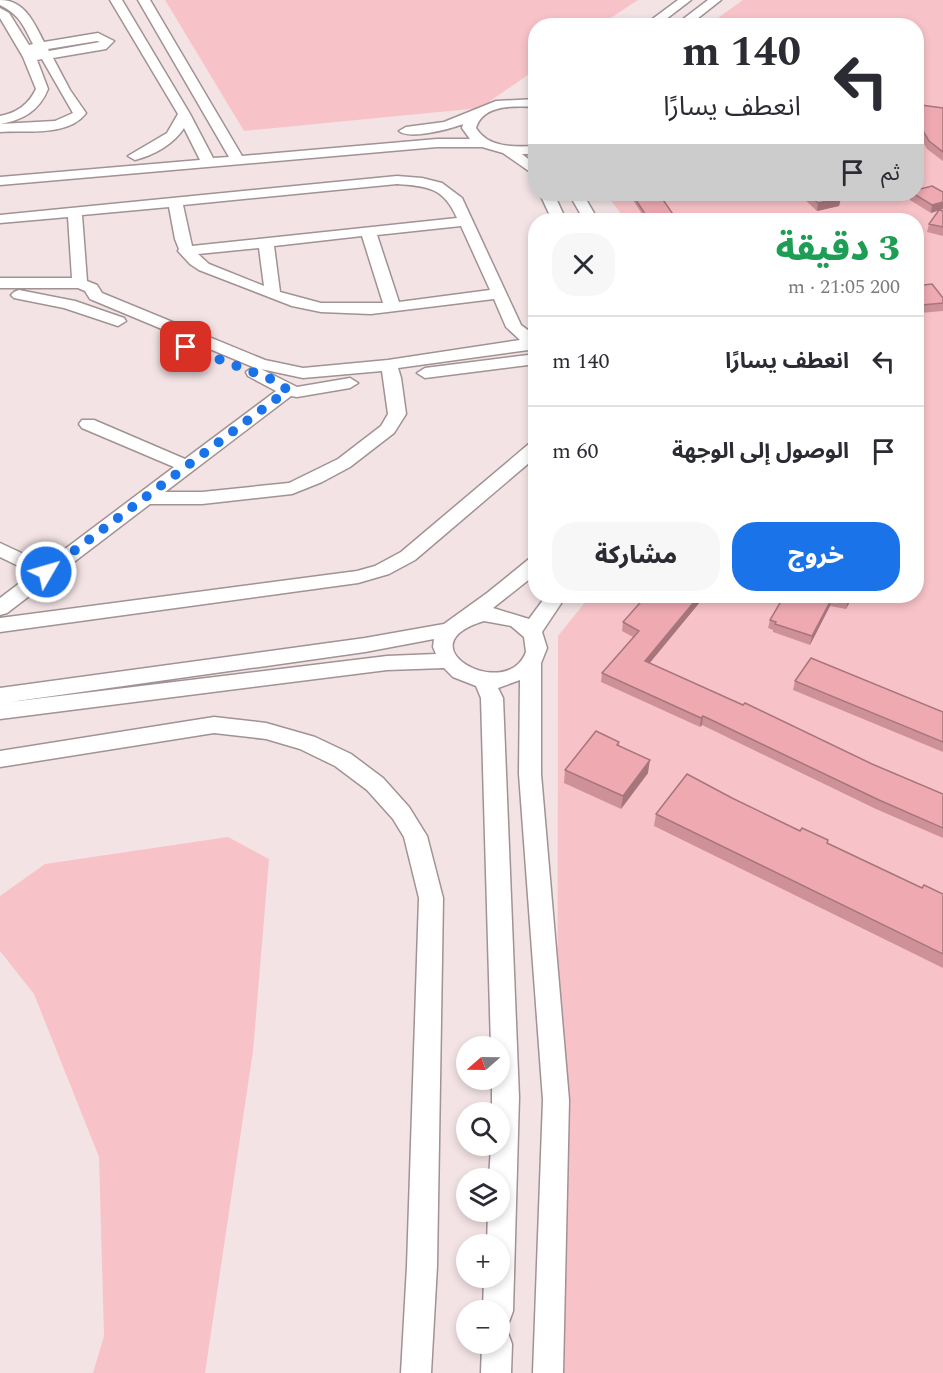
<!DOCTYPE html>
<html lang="ar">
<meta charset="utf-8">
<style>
body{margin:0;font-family:Spectral,"Noto Sans Arabic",serif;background:#f7f7f7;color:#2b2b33;direction:rtl;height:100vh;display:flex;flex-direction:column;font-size:22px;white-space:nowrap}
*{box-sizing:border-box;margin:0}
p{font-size:20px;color:#7c7c81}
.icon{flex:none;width:33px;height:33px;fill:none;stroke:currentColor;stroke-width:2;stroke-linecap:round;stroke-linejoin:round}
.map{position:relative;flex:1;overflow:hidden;direction:ltr}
.drawer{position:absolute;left:528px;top:213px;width:396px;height:390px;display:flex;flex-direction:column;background:#fff;border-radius:24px;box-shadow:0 3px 9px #0003;direction:rtl}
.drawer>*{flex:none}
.hud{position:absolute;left:528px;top:18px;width:396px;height:183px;border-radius:24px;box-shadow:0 3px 9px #0003;direction:rtl;background:#fff;color:#2b2b33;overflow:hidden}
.needle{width:39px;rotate:250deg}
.controls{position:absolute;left:456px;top:1036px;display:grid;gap:12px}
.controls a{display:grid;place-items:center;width:54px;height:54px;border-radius:50%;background:#fff;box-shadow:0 3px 9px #0003;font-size:30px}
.pin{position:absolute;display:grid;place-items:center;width:51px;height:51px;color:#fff;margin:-26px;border-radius:12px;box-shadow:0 3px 9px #0006}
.me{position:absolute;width:66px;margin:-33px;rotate:52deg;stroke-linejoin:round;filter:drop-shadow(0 0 4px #0008)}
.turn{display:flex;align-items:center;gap:21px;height:126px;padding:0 24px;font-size:27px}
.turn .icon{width:78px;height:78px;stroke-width:2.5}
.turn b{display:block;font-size:42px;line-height:51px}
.then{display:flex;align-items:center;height:57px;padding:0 24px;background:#0003;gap:12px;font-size:22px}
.round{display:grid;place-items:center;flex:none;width:63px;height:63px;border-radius:24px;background:#f7f7f7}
.headline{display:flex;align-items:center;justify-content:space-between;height:102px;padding:0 24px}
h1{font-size:36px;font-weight:800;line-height:45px;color:#1e9e55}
.button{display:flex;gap:12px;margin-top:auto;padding:12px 24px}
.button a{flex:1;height:69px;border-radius:24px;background:#1a73e8;color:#fff;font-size:24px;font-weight:800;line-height:69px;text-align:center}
.button a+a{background:#f7f7f7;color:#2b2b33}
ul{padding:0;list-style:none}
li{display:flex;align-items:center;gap:18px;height:90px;padding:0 24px;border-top:2px solid #e1e1e2}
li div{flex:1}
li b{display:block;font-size:22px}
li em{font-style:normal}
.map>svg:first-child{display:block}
.green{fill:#f8c3c8}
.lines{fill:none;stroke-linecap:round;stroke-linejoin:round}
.street-casing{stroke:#a19293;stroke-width:3}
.street{fill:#fff;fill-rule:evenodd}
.wall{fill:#ce9198}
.shaded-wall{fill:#a7767c}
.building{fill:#efa9b1;stroke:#a7767c;stroke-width:1.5}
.route{stroke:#1a73e8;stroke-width:10;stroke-dasharray:0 18}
</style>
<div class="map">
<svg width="943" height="1373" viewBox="0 0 943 1373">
<rect width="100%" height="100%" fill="#f3e3e5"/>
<path class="green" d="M165 0H638L600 25 536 26 535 70 480 108 244 131Z
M743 0H943V1373H557L558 636 590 596H916V220H626L606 194H916V26L708 25Z
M228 837 269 859 253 1051 205 1373H93L104 1336 99 1157 34 994 0 951V896L45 864Z"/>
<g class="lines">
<g class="street-casing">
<path id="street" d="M0 0C25 0 34 23 44 42L98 33 114 41 106 49 53 58 70 90 86 113C68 137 27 130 0 132V124L55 121 73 113 42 59 37 60 48 89C39 111 23 120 0 124V116C17 113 29 104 36 89L23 57 0 18V8L9 13 29 45 33 44C23 25 20 15 0 5ZM97 41 100 42 49 51 48 49Z
M110 0H122L190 114 213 158 229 157 138 0H150L242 156 437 139H470L462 128 463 124C450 129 409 140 399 131L406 127 444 122 496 101 536 99V107C515 106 483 104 476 128 488 148 514 147 536 146V154H522L536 165V176L503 153 482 147H437L0 185V177L200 160 184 128C174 144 154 155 135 160L128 156 167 133 178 114Z
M678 0H691L657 26H643Z
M708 0H721L688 26H674Z
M397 176 422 178 442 183 462 198 521 325 536 336V349L398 368 401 378 406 414 394 433 350 467 322 482 292 494 202 504H150L7 613 0 615V598L33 573 0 557V543L45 564 174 467 82 428 79 424 82 420H94L185 459 276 391 248 376 246 372 253 367 90 299 85 291 78 288H0V278H72L68 217 0 223V215ZM397 184C428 186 444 188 457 218L192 246 183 205ZM169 207 175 239 179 249 178 251 190 264 199 270 292 306 321 312 371 314 494 299 506 327 520 340 388 360 303 368 265 360 102 293 97 285 87 281 82 215ZM461 226 490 290 399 302 377 235ZM362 236 383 303H321L280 292 274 246ZM259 248 264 286 209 264 198 254ZM261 369 303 378 382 371 388 414 381 426 338 459 289 483 202 492H165L291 396 297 397 350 388 358 383 350 378 297 387Z
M540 194H554L566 220H552Z
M569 194H583L598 220H584Z
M19 290 75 301 124 318 126 321 118 326 64 308 14 298 11 295 14 292Z
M536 354V364L425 378 417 373 425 368Z
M536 442V457L415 560 389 574 358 583 0 632V618L357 571 375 566 401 552 530 443Z
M536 557V574L493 608 529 619 546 596H566L542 632 547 648 541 663V774L569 1100 563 1373H533L543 1100 519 774 520 680 498 688 503 698 519 1097 513 1311 509 1322 500 1325V1311H483L484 1278H500V1245H487L488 1212H500V1179H489L491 1146H500V1113H492V1080H500V1047H491L481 698 476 686 453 677 444 668 387 670 0 719V688L365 638 444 624 487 593 529 559ZM484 621 511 626 524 637 526 652C507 703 401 646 484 621ZM434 639 433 647 436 654 387 656 10 702 365 652Z
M214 717 266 723 315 737 351 754 383 778 409 807 427 836 443 898 437 1266 431 1373H401L407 1266 419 898 404 837 393 819 367 790 335 766 300 749 266 739 214 733 0 767V751Z
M500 1330 508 1333 512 1344 511 1373H481L482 1344H500Z"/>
</g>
<use href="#street" class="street"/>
</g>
<path class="wall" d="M921 105 943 108V161L927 149 916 130V125Z
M629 194H659L677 220H646Z
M804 194H835L841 198 839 206 817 211 803 198Z
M911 194H916L943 209 940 210 943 211V236L927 232 929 224 939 210 931 213 910 200Z
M916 286 943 298V311L920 313 916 308Z
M646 596H705L649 663 872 764 943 794V838L876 809 702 725 700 727 601 682 602 673 633 637 622 631 623 622Z
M801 596H853L846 609 830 606 810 645 773 632V630L768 628 770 620 799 599Z
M795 681 943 712V752L793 690Z
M619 742V745L648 773 621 809 564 783 565 770Z
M732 798 922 888 943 894V968L654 826 656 814Z"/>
<path class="shaded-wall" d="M841 198 839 206 817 211 818 203Z
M943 202V209L931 213 932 205Z
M699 596H705L644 670 645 661Z
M850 596H853L846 609 848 601Z
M832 598 830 606 810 645 812 636Z
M703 716 702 725 700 727 701 718Z
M650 760 648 773 621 809 623 796Z"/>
<path class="building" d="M921 105 943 108V152L929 141 917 121Z
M932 186 943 192V202L932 205 914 194H916V190Z
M632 194H659L677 220H649Z
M808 194H835L841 198 818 203Z
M939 210 943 211V227L929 224Z
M932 284 943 298V303L922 305 916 298V286Z
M646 596H699L645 661 743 705 745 703 872 764 943 794V828L879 800 703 716 701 718 602 673 639 631 623 622Z
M784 596H788L799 599 801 596H850L848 601 832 598 812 636 775 624 776 622 770 620Z
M811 658 943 712V742L795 681Z
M596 731 619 742 617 745 650 760 623 796 565 770Z
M687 774 732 798 800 831 802 828 828 840 827 843 922 888 924 885 943 894V954L656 814Z"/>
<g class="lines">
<path class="route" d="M46 572 288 390 269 378 186 347"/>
</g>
</svg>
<div class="controls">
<a><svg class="needle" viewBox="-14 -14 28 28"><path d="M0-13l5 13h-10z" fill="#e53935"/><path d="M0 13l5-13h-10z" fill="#7c7c81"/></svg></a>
<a><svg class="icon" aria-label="search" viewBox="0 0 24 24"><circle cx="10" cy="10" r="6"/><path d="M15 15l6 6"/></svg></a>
<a><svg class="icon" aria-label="layers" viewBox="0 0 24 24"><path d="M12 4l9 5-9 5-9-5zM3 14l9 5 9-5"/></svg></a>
<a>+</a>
<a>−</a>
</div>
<div class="pin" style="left:186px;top:347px;background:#d93025"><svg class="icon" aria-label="arrive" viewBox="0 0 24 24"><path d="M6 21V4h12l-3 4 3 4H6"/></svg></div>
<svg class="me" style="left:46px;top:572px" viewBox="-20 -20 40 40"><circle r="17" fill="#1a73e8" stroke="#fff" stroke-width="3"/><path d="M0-11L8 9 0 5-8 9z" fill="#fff"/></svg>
<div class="hud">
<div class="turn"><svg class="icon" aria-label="left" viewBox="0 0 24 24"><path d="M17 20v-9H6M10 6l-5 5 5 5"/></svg><div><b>140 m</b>انعطف يسارًا</div></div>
<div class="then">ثم<svg class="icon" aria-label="arrive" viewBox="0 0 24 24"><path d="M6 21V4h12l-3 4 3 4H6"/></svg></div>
</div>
<section class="drawer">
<div class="headline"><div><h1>3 دقيقة</h1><p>200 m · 21:05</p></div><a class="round"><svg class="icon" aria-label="close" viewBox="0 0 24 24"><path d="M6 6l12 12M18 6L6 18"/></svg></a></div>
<ul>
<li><svg class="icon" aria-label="left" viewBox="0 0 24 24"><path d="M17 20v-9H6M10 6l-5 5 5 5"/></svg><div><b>انعطف يسارًا</b></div><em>140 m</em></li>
<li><svg class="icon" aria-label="arrive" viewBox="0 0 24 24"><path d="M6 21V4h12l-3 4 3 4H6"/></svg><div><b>الوصول إلى الوجهة</b></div><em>60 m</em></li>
</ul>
<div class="button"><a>خروج</a><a>مشاركة</a></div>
</section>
</div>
